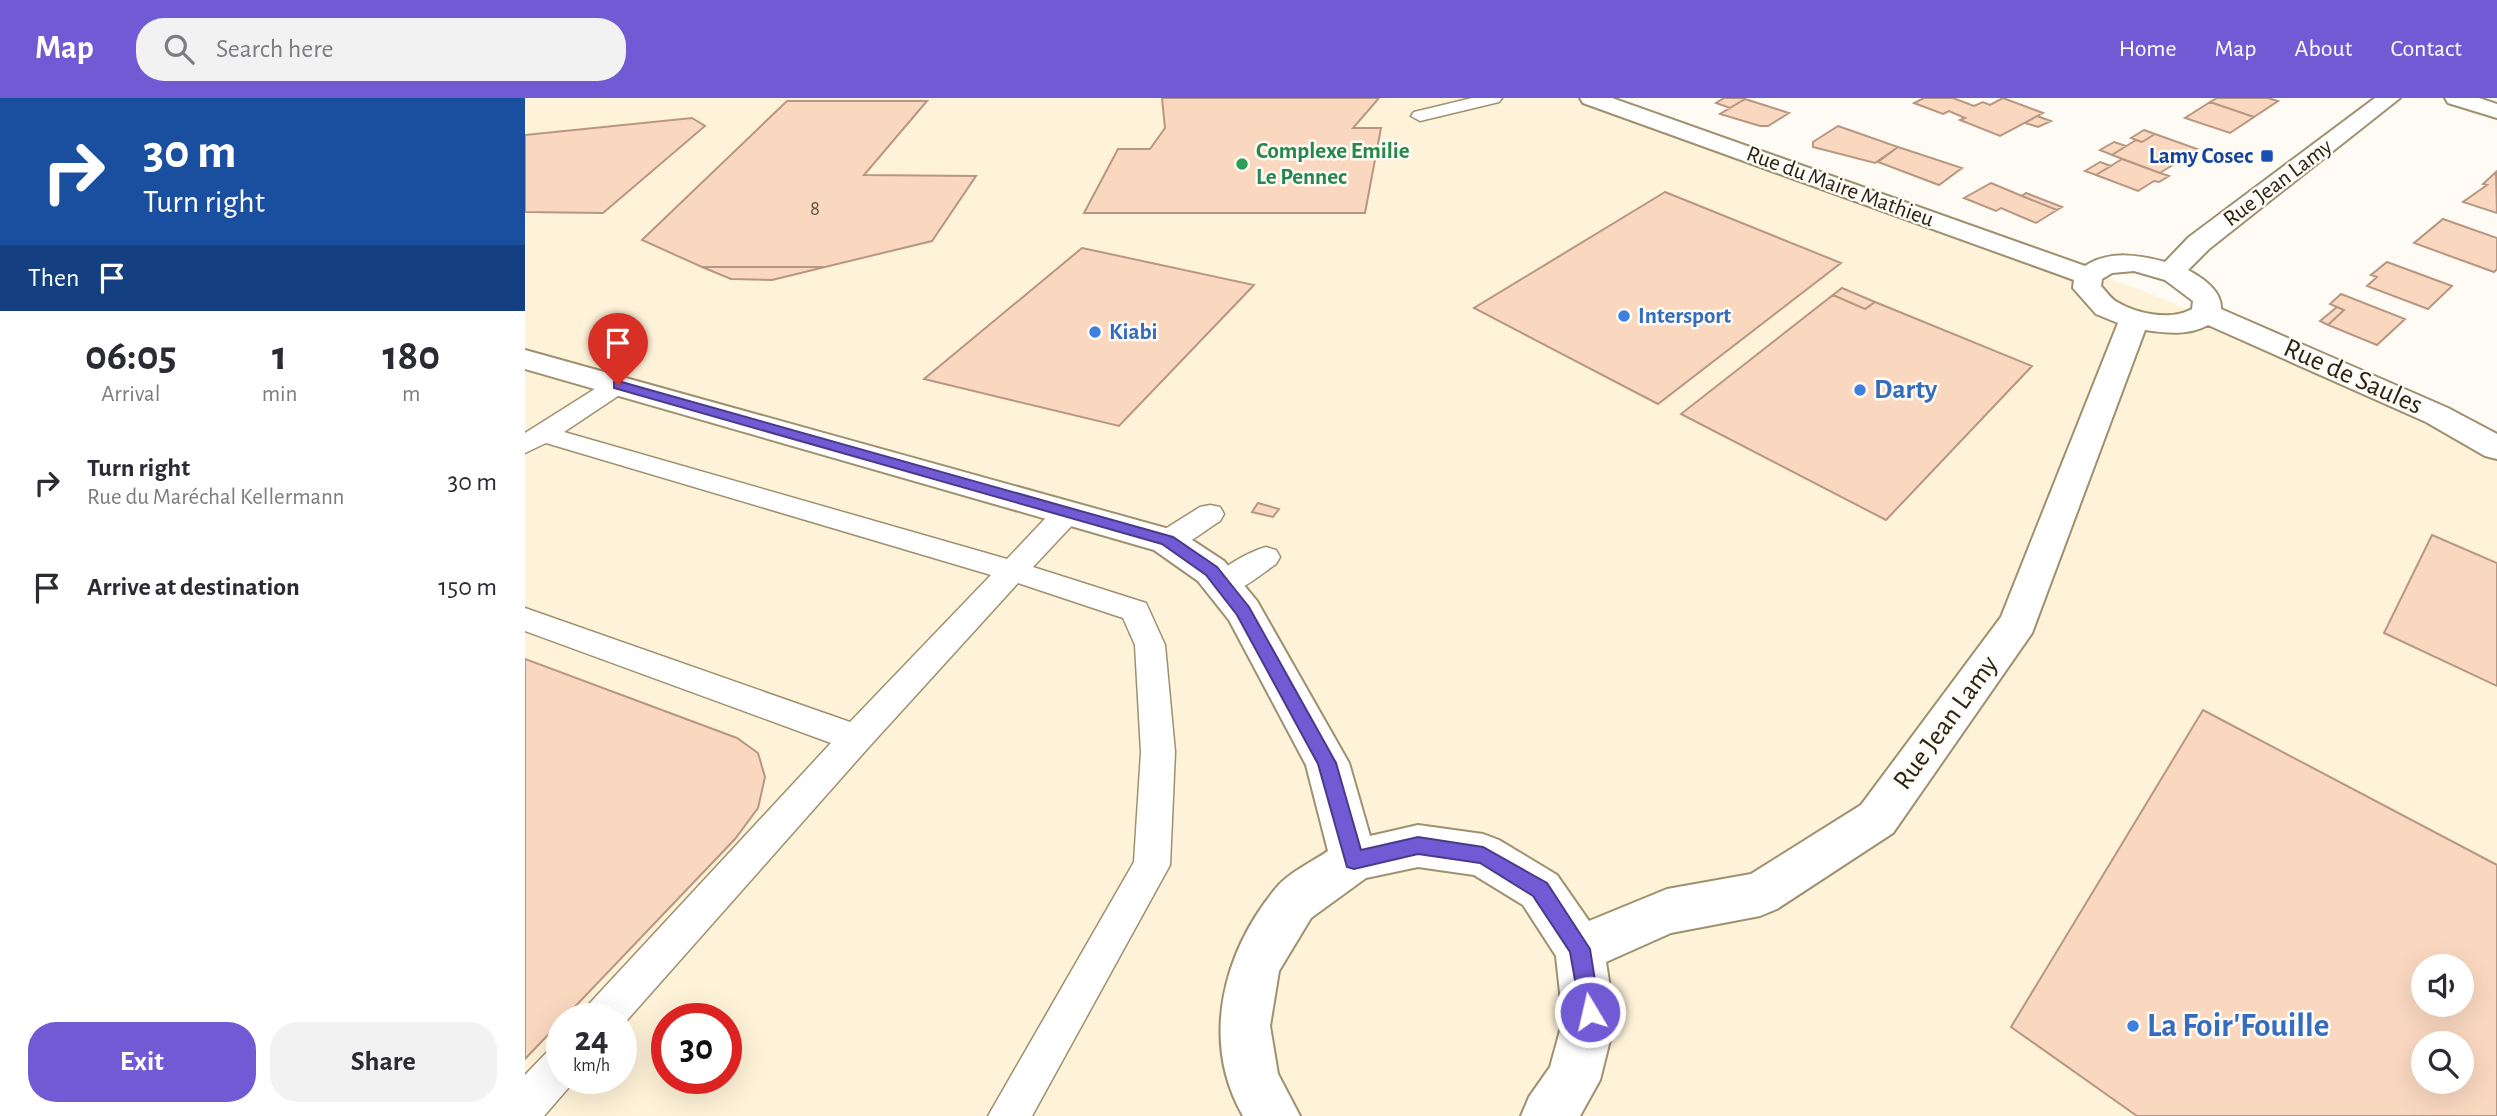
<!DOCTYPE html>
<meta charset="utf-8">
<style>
body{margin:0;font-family:"Alegreya Sans",sans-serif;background:#f2f2f3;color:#2b2b33;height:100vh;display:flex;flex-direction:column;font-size:26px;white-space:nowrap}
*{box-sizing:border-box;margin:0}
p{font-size:23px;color:#7c7c81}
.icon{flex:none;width:38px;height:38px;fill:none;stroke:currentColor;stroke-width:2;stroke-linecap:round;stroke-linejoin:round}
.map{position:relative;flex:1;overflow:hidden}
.drawer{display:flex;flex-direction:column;background:#fff;width:525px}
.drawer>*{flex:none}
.hud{background:#1a4fa0;color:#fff;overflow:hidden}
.fabs{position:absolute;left:1886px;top:856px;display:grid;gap:14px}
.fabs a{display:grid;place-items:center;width:63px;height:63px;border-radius:50%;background:#fff;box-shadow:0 7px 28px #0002;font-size:35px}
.speed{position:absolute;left:21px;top:905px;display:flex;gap:14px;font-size:35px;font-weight:700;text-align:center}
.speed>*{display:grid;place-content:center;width:91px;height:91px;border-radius:50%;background:#fff;box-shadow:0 7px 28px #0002;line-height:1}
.speed small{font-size:18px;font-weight:400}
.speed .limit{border:10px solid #d22;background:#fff;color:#111}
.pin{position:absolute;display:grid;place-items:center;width:60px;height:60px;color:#fff;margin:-72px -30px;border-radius:50% 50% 50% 0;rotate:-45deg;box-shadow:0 0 7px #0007}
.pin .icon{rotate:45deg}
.me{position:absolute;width:77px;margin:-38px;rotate:351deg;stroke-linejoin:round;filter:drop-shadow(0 0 5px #0008)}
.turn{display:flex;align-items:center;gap:24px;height:147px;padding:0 28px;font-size:32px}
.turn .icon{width:91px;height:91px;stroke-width:2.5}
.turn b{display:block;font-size:49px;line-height:60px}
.then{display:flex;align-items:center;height:66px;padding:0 28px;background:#0003;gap:14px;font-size:26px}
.eta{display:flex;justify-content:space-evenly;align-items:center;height:119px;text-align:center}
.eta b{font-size:42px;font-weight:700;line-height:49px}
.button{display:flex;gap:14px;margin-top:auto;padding:14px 28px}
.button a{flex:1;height:80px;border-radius:28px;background:#715bd5;color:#fff;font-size:28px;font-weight:700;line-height:80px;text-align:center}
.button a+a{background:#f2f2f3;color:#2b2b33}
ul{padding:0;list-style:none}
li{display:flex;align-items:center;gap:21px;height:105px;padding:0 28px}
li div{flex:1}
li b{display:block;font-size:26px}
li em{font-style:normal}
header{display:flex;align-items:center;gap:42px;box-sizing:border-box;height:98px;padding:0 35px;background:#715bd5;color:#fff}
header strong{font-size:33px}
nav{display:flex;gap:38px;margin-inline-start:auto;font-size:24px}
.search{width:490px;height:63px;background:#f2f2f3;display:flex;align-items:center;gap:18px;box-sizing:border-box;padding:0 24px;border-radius:28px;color:#7c7c81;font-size:26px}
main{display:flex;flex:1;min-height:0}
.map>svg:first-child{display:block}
.built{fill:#fef2d8;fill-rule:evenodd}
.building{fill:#fad8c0;stroke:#b79781;stroke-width:2;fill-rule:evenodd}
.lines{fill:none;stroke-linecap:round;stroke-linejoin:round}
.lane-casing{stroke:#9f906f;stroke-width:3}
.street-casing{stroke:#9f906f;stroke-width:4}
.lane{fill:#fff;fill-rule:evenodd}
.street{fill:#fff;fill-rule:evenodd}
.route{fill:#715bd5;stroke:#493b8a;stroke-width:2}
.transit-dot{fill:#1a4fb4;stroke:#fefbf4;stroke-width:2.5}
.leisure-dot{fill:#2e9e5b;stroke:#fefbf4;stroke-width:2.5}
.shop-dot{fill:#3f7fe0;stroke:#fefbf4;stroke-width:2.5}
.labels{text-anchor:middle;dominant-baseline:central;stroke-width:5;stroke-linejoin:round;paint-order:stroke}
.far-number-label{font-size:21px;fill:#5e5141}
.far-leisure-label{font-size:23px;font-weight:bold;fill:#27864d;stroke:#fefbf4;text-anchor:start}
.far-transit-label{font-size:23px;font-weight:bold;fill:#164399;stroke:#fefbf4;text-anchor:end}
.far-street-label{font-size:23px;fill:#2a2417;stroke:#fefbf4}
.far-shop-label{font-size:23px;font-weight:bold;fill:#366cbe;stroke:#fefbf4;text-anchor:start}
.street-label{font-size:28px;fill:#2a2417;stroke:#fefbf4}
.shop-label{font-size:28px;font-weight:bold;fill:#366cbe;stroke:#fefbf4;text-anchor:start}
.near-shop-label{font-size:33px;font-weight:bold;fill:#366cbe;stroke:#fefbf4;text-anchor:start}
</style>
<header>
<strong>Map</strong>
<div class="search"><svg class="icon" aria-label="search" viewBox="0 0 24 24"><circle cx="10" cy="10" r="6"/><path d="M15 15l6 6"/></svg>Search here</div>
<nav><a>Home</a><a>Map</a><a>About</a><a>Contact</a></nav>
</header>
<main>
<section class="drawer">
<div class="hud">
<div class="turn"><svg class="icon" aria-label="right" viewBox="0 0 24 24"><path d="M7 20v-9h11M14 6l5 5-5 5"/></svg><div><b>30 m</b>Turn right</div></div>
<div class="then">Then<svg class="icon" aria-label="arrive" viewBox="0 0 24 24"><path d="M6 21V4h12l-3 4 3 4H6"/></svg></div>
</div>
<div class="eta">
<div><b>06:05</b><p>Arrival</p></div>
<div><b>1</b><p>min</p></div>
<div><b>180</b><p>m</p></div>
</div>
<ul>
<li><svg class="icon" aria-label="right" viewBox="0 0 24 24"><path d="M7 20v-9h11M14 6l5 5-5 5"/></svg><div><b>Turn right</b><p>Rue du Maréchal Kellermann</p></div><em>30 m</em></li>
<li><svg class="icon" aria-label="arrive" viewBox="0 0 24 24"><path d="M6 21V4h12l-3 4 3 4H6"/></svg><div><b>Arrive at destination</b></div><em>150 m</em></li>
</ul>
<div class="button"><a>Exit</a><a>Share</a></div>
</section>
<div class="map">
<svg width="1972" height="1018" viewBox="0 0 1972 1018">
<rect width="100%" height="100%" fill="#fefbf4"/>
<path class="built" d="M0 0H1051L1608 189 1972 336V1018H0ZM1899 868H1937V906H1899ZM37 920H96V980H37ZM142 920H201V980H142ZM1899 945H1937V984H1899Z"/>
<path class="building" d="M637 0H854L828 30H856L840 115H559L593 51H625L640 30Z
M1199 0H1218L1220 1 1205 10 1191 5Z
M1399 0H1428L1449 8 1458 4 1465 7 1478 0 1518 15 1475 38 1435 22 1440 20 1424 13 1418 16 1389 5Z
M1692 0H1743L1753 3 1729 19 1685 4Z
M1220 1 1264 15 1243 28H1235L1195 16Z
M262 3H402L339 77 451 78 407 143 300 169H177L117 142Z
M1685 4 1729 19 1705 35 1660 20Z
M1512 18 1526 23 1513 29 1500 25Z
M167 20 180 28 78 115 0 114V37Z
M1313 28 1373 49 1350 65 1288 49V44Z
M1619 32 1630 36 1617 44 1606 40Z
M1630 36 1672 51 1664 56 1672 59 1666 62 1659 60 1635 75 1587 57 1611 42 1617 44Z
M1589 44 1601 48 1587 57 1575 52Z
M1373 49 1437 70 1414 87 1353 64Z
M1597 61 1635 75 1644 78 1634 84 1629 83 1613 93 1571 77Z
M1575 64 1586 68 1571 77 1560 73Z
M1971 74 1972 115 1938 104 1962 87 1958 86Z
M1466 85 1497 98 1532 112 1511 125 1476 110 1471 113 1439 100Z
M1140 94 1316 165 1133 306 949 210Z
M1501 95 1537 109 1532 112 1497 98Z
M1918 121 1972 140V171L1969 174 1889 145Z
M557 150 729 187 594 328 399 281Z
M1862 164 1927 188 1903 211 1842 188 1852 179 1846 177Z
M177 169H300L247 182 206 181Z
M1317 190 1350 204 1340 211 1308 197Z
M1816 196 1880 221 1852 247 1803 227 1819 212 1805 206Z
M1308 197 1340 211 1350 204 1507 268 1361 422 1156 316Z
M1812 209 1819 212 1803 227 1795 223Z
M733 405 754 411 748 419 727 414Z
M1907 437 1972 465V588L1859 535Z
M0 561 212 640 233 655 240 679 233 710 210 741 0 961Z
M1678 612 1972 767V1018H1612L1486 929ZM1899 868H1937V906H1899ZM1899 945H1937V984H1899Z"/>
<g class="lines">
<g class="lane-casing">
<path id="lane" d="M947 0H977L974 4 895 23 886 18 889 14Z
M93 280 102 282 105 287 102 292 39 334 482 461 533 407 543 405 553 407 557 414 553 421 508 469 621 505 640 547 650 654 645 767 507 1018H463L609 764 616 654 610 547 598 520 493 485 343 650 96 929V920H58L64 906 306 645 0 533V510L325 624 466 477 21 345 0 355V335L84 282Z
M685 407 695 409 699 416 695 423C677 434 654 456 632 450L628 443 632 436 675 409Z
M741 449 751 452 755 459 751 466C733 478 711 500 689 494L684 486C694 470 723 454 741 449Z
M37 947V980L51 981 19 1018H0V977L23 953Z"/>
</g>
<g class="street-casing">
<path id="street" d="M1055 0H1087L1560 168C1585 152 1613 157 1640 164L1664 139 1850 0H1875L1684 151 1663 172C1678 180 1697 193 1696 211L1923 310 1972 336V361L1960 358 1901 324 1683 227C1663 238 1641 235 1620 232L1507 535 1368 735 1252 811 1235 818 1146 835 1081 864 1090 922 1075 982 1055 1018H996L1004 999 1025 969 1038 922 1031 858 998 807 949 777 893 769 841 780 786 820 754 873 745 928 753 976 775 1018H718C675 943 698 854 751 790 763 775 787 764 803 753L781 667 704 522 673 483 629 452 0 271V252L655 434 699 463 732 503 824 665 845 738 893 727 958 736 974 742 1032 777 1064 823 1142 791 1226 776 1336 707 1476 519 1593 225 1571 216 1548 190 1549 182 1058 5ZM1609 173 1640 182 1668 203 1667 211C1646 223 1612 216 1592 204 1586 201 1581 193 1576 188L1577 181 1587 175Z
M1920 0H1954L1972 6V20L1923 5Z"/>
</g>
<use href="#lane" class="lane"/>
<use href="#street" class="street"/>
</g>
<path class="route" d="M93 283 648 439 692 469 724 509 811 665 836 752 893 739 958 749 1022 785 1065 851 1075 914 1072 921 1065 924 1057 921 1045 854 1008 798 955 765 893 756 829 771 822 769 793 666 712 517 681 477 637 446 89 290V284Z"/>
<rect class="transit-dot" x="1735" y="51" width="14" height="14" rx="3.5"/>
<circle class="leisure-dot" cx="717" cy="66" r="7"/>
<g class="shop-dot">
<circle cx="1099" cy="218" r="7"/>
<circle cx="570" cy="234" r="7"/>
<circle cx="1335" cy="292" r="7"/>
<circle cx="1608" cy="928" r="7"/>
</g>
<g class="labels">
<g class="far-number-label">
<text x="290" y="110">8</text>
</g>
<g class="far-leisure-label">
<text x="731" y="53">Complexe Emilie<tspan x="731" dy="26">Le Pennec</tspan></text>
</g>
<g class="far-transit-label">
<text x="1728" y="58">Lamy Cosec</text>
</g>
<g class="far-street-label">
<text transform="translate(1753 85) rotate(-37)">Rue Jean Lamy</text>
<text transform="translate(1315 89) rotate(20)">Rue du Maire Mathieu</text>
</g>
<g class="far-shop-label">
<text x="1113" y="218">Intersport</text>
<text x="584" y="234">Kiabi</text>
</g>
<g class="street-label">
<text transform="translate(1828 279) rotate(24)">Rue de Saules</text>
<text transform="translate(1421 625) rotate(-54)">Rue Jean Lamy</text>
</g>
<g class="shop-label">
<text x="1349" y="292">Darty</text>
</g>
<g class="near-shop-label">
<text x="1622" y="928">La Foir'Fouille</text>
</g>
</g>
</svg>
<div class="fabs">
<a><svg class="icon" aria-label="sound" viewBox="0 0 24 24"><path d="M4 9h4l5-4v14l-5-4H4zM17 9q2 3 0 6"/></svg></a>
<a><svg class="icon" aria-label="search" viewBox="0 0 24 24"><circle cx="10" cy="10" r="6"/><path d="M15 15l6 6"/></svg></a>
</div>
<div class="speed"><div>24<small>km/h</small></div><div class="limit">30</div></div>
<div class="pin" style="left:93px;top:287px;background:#d93025"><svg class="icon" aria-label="arrive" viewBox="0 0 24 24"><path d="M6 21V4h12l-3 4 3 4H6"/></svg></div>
<svg class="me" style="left:1065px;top:914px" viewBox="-20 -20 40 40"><circle r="17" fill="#715bd5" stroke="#fff" stroke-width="3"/><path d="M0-11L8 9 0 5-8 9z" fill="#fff"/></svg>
</div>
</main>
